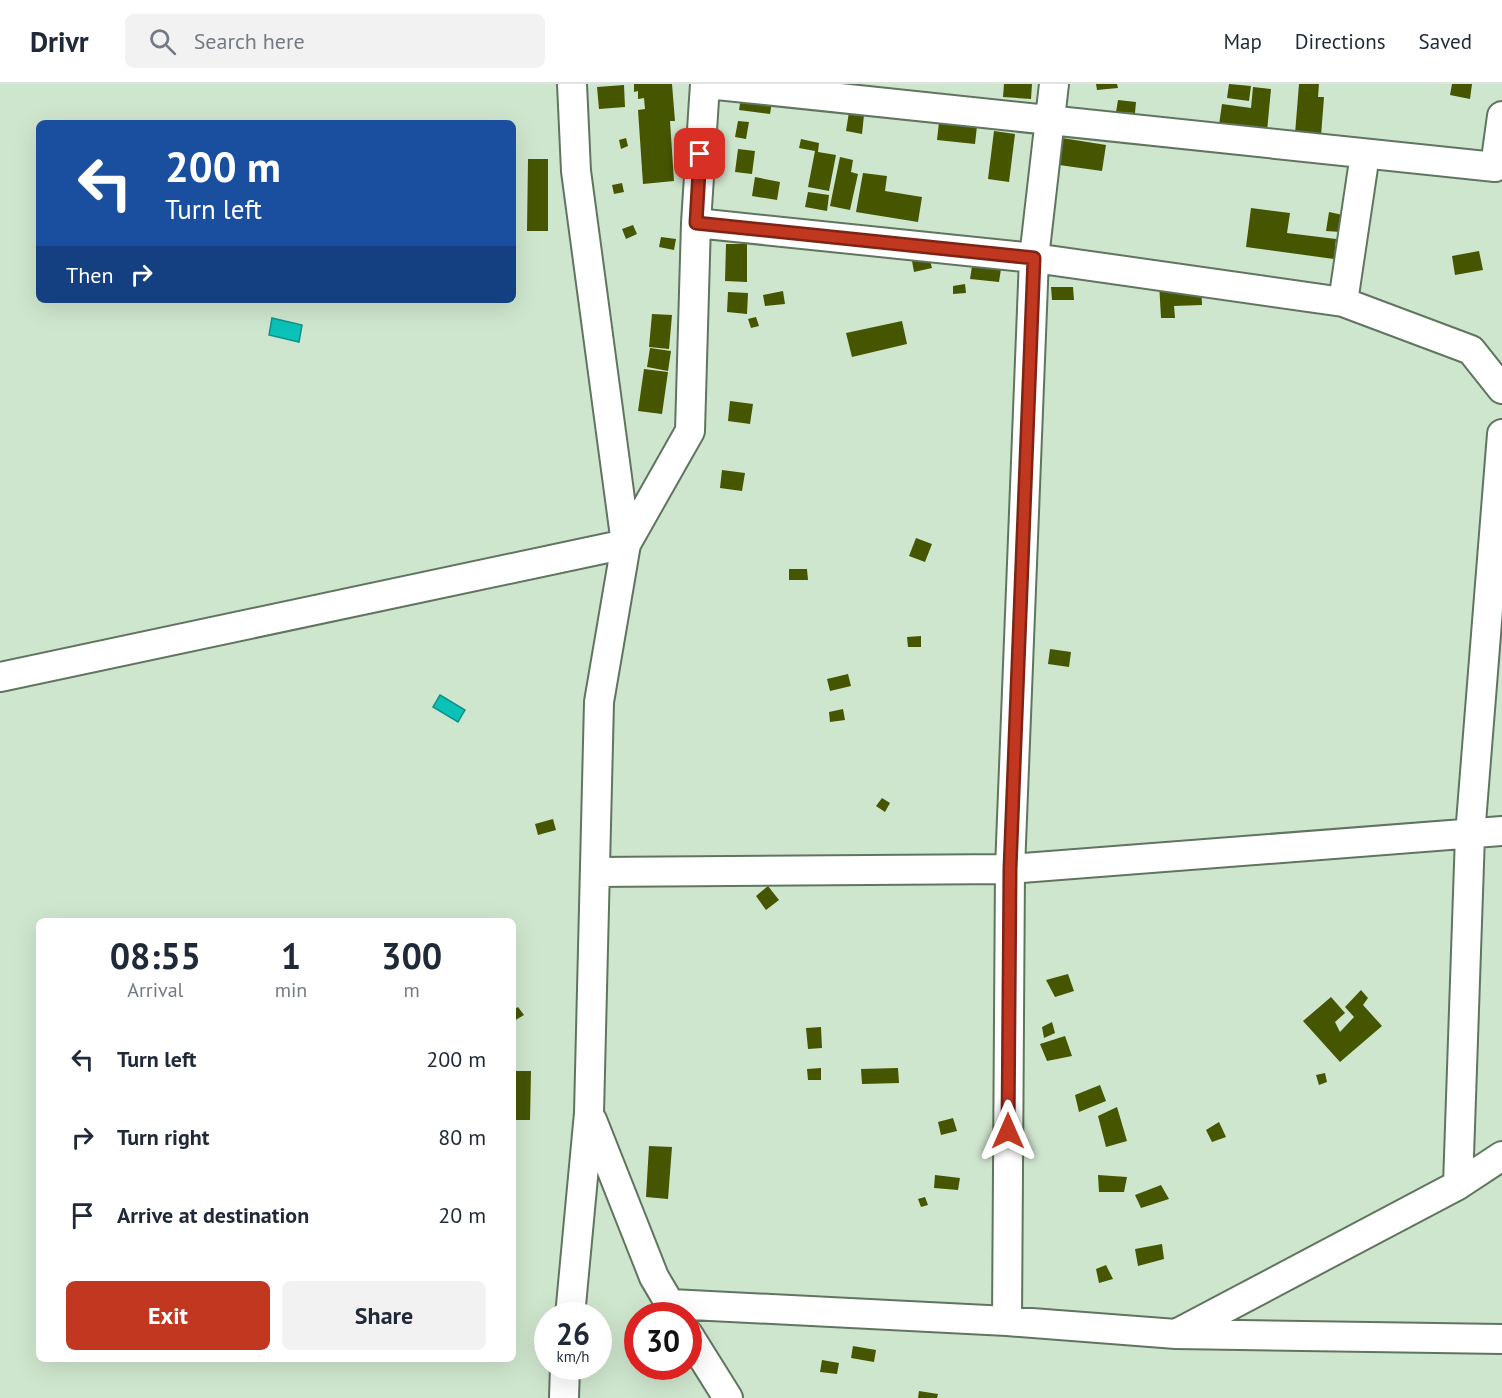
<!DOCTYPE html>
<style>
body{margin:0;font-family:"PT Sans",sans-serif;background:#f2f2f3;color:#1f2937;height:100vh;display:flex;flex-direction:column;font-size:22px;white-space:nowrap}
*{box-sizing:border-box;margin:0}
p{font-size:20px;color:#747a83}
.icon{flex:none;width:33px;height:33px;fill:none;stroke:currentColor;stroke-width:2;stroke-linecap:round;stroke-linejoin:round}
.map{position:relative;flex:1;overflow:hidden}
.details{position:absolute;left:36px;top:834px;width:480px;height:444px;display:flex;flex-direction:column;background:#fff;border-radius:9px;box-shadow:0 6px 24px #0002}
.details>*{flex:none}
.top-card{position:absolute;left:36px;top:36px;width:480px;height:183px;border-radius:9px;box-shadow:0 6px 24px #0002;background:#1a4fa0;color:#fff;overflow:hidden}
.speed{position:absolute;left:534px;top:1218px;display:flex;gap:12px;font-size:30px;font-weight:700;text-align:center}
.speed>*{display:grid;place-content:center;width:78px;height:78px;border-radius:50%;background:#fff;box-shadow:0 6px 24px #0002;line-height:1}
.speed small{font-size:15px;font-weight:400}
.speed .limit{border:9px solid #d22;background:#fff;color:#111}
.pin{position:absolute;display:grid;place-items:center;width:51px;height:51px;color:#fff;margin:-26px;border-radius:12px;box-shadow:0 3px 9px #0006}
.me{position:absolute;width:66px;margin:-33px;rotate:0deg;stroke-linejoin:round;filter:drop-shadow(0 0 4px #0008)}
.turn{display:flex;align-items:center;gap:21px;height:126px;padding:0 30px;font-size:27px}
.turn .icon{width:78px;height:78px;stroke-width:2.5}
.turn b{display:block;font-size:42px;line-height:51px}
.then{display:flex;align-items:center;height:57px;padding:0 30px;background:#0003;gap:12px;font-size:22px}
.eta{display:flex;justify-content:space-evenly;align-items:center;height:102px;text-align:center}
.eta b{font-size:36px;font-weight:700;line-height:42px}
.primary-button{display:flex;gap:12px;margin-top:auto;padding:12px 30px}
.primary-button a{flex:1;height:69px;border-radius:9px;background:#c23720;color:#fff;font-size:24px;font-weight:700;line-height:69px;text-align:center}
.primary-button a+a{background:#f2f2f3;color:#1f2937}
ul{padding:0;list-style:none}
li{display:flex;align-items:center;gap:18px;height:78px;padding:0 30px}
li div{flex:1}
li b{display:block;font-size:22px}
li em{font-style:normal}
header{display:flex;align-items:center;gap:36px;box-sizing:border-box;height:84px;padding:0 30px;background:#fff;border-bottom:2px solid #e0e1e3}
header strong{font-size:28px}
nav{display:flex;gap:33px;margin-inline-start:auto;font-size:21px}
.search{width:420px;height:54px;background:#f2f2f3;display:flex;align-items:center;gap:15px;box-sizing:border-box;padding:0 21px;border-radius:9px;color:#747a83;font-size:22px}
.map>svg:first-child{display:block}
.water{fill:#0ac2b8;stroke:#0f9289;stroke-width:1.5}
.building{fill:#455500}
.lines{fill:none;stroke-linecap:round;stroke-linejoin:round}
.minor-casing{stroke:#60755f;stroke-width:32}
.minor{stroke:#fff;stroke-width:28}
.route-casing{stroke:#7e2415;stroke-width:15}
.route{stroke:#c23720;stroke-width:10}
</style>
<header>
<strong>Drivr</strong>
<div class="search"><svg class="icon" aria-label="search" viewBox="0 0 24 24"><circle cx="10" cy="10" r="6"/><path d="M15 15l6 6"/></svg>Search here</div>
<nav><a>Map</a><a>Directions</a><a>Saved</a></nav>
</header>
<div class="map">
<svg width="1502" height="1314" viewBox="0 0 1502 1314">
<rect width="100%" height="100%" fill="#cfe6ce"/>
<path class="water" d="M272 234 302 241 299 258 269 251Z
M440 611 465 626 458 638 433 623Z"/>
<path class="building" d="M634 0H672L675 37H670L674 97 643 100 638 26 645 25 644 14 638 15V7L634 8Z
M1004 0H1032L1031 15 1003 13Z
M1096 0H1117L1118 4 1097 6Z
M1229 0 1251 2 1249 17 1227 14Z
M1299 0H1319L1318 13H1324L1321 52 1295 50Z
M1452 0H1472L1470 15 1450 11Z
M624 1 625 23 599 25 597 3Z
M1253 3 1271 5 1267 47 1219 41 1222 20 1251 24Z
M742 7 773 12 770 30 739 26Z
M1118 16 1136 18 1135 29 1116 28Z
M849 28 864 31 862 50 846 47Z
M738 37 749 38 746 55 735 53Z
M939 38 977 42 975 60 937 56Z
M994 47 1015 50 1009 98 988 95Z
M1056 53 1106 61 1102 87 1052 80Z
M626 54 628 62 621 65 619 56Z
M801 55 819 59 818 68 836 71 829 107 808 103 815 67 799 64Z
M738 65 755 67 752 90 735 88Z
M840 73 853 76 851 88 858 90 850 126 830 122Z
M528 75H548V147H527Z
M863 89 887 92 885 107 922 113 918 138 856 128Z
M755 93 780 98 777 116 752 112Z
M622 99 624 108 614 110 612 101Z
M808 108 829 111 827 127 805 123Z
M1251 124 1290 129 1287 149 1336 155 1334 175 1246 163Z
M1329 128 1343 131 1341 148 1326 147Z
M633 141 637 150 626 155 622 145Z
M661 153 676 155 674 166 659 163Z
M726 160H747V198L725 197Z
M1479 167 1483 186 1455 191 1452 172Z
M929 173 932 184 914 188 912 177Z
M972 182 1001 185 999 198 970 195Z
M1201 197 1202 221 1174 222 1175 234H1161L1159 198Z
M965 200 966 209 953 210V202Z
M1051 203H1073L1074 216H1052Z
M783 207 785 220 765 222 763 211Z
M728 208 748 209 747 230 727 228Z
M652 230 672 231 669 265 649 263Z
M756 233 759 242 751 244 748 235Z
M902 237 907 260 852 273 846 249Z
M650 264 671 267 668 287 647 283Z
M644 285 668 288 662 330 638 327Z
M730 317 753 320 750 340 728 337Z
M722 386 745 389 742 407 720 404Z
M916 454 932 460 925 478 909 472Z
M789 485H807L808 496H789Z
M921 552V563H908L907 553Z
M1050 565 1071 568 1069 583 1048 580Z
M848 590 851 602 830 607 827 595Z
M843 625 845 636 830 638 829 628Z
M882 714 890 719 885 728 876 722Z
M553 735 556 746 538 751 535 740Z
M768 802 779 816 766 826 756 812Z
M1068 890 1074 907 1055 913 1046 896Z
M1361 906 1368 914 1363 921 1382 942 1340 978 1303 937 1331 913 1345 929 1335 938 1340 948 1354 933 1345 923Z
M518 923 524 931 514 937 513 926Z
M1052 938 1055 949 1044 954 1042 943Z
M821 943 822 964 808 965 806 944Z
M1065 952 1072 972 1047 977 1040 960Z
M821 984V996H808L807 985Z
M898 984 899 999 862 1000 861 985Z
M513 987H531L530 1036H513Z
M1325 989 1327 998 1319 1001 1316 991Z
M1100 1001 1106 1017 1079 1028 1075 1011Z
M1117 1023 1127 1057 1106 1063 1098 1032Z
M953 1034 957 1047 941 1051 938 1038Z
M1219 1038 1226 1053 1212 1058 1206 1046Z
M649 1062 672 1063 668 1115 646 1113Z
M935 1091 960 1094 958 1106 934 1104Z
M1098 1091 1127 1093 1124 1108H1099Z
M1161 1101 1169 1115 1141 1124 1135 1111Z
M925 1113 928 1121 921 1123 918 1115Z
M1162 1160 1164 1175 1138 1182 1135 1165Z
M1106 1181 1113 1195 1099 1199 1096 1185Z
M853 1262 876 1266 874 1278 851 1274Z
M822 1276 839 1279 837 1290 820 1288Z
M919 1307 938 1310 937 1314H918Z"/>
<g class="lines">
<g class="minor-casing">
<path id="minor" d="M707 0 1495 83 1502 32
M696 139 1034 174 1343 218 1471 266 1502 305
M1343 218 1365 70
M0 593 626 460 576 87 572 0
M595 788 1010 785 1502 747
M592 1036 654 1193 677 1232
M1458 1101 1470 751 1502 350
M671 1220 1007 1237 1176 1250 1502 1255
M570 1232 589 1029 599 618 626 460 690 347 696 139 705 0
M1007 1237 1010 785 1034 174 1054 0
M1178 1249 1458 1101 1502 1072
M688 1250 728 1314
M564 1314 565 1282"/>
</g>
<use href="#minor" class="minor"/>
</g>
<g class="lines">
<g class="route-casing">
<path id="route" d="M700 70 696 139 1034 174 1010 785 1008 1047"/>
</g>
<use href="#route" class="route"/>
</g>
</svg>
<div class="speed"><div>26<small>km/h</small></div><div class="limit">30</div></div>
<div class="pin" style="left:700px;top:70px;background:#d93025"><svg class="icon" aria-label="arrive" viewBox="0 0 24 24"><path d="M6 21V4h12l-3 4 3 4H6"/></svg></div>
<svg class="me" style="left:1008px;top:1047px" viewBox="-20 -20 40 40"><path d="M0-17L14 15 0 8-14 15z" fill="#c23720" stroke="#fff" stroke-width="4"/></svg>
<div class="top-card">
<div class="turn"><svg class="icon" aria-label="left" viewBox="0 0 24 24"><path d="M17 20v-9H6M10 6l-5 5 5 5"/></svg><div><b>200 m</b>Turn left</div></div>
<div class="then">Then<svg class="icon" aria-label="right" viewBox="0 0 24 24"><path d="M7 20v-9h11M14 6l5 5-5 5"/></svg></div>
</div>
<section class="details">
<div class="eta">
<div><b>08:55</b><p>Arrival</p></div>
<div><b>1</b><p>min</p></div>
<div><b>300</b><p>m</p></div>
</div>
<ul>
<li><svg class="icon" aria-label="left" viewBox="0 0 24 24"><path d="M17 20v-9H6M10 6l-5 5 5 5"/></svg><div><b>Turn left</b></div><em>200 m</em></li>
<li><svg class="icon" aria-label="right" viewBox="0 0 24 24"><path d="M7 20v-9h11M14 6l5 5-5 5"/></svg><div><b>Turn right</b></div><em>80 m</em></li>
<li><svg class="icon" aria-label="arrive" viewBox="0 0 24 24"><path d="M6 21V4h12l-3 4 3 4H6"/></svg><div><b>Arrive at destination</b></div><em>20 m</em></li>
</ul>
<div class="primary-button"><a>Exit</a><a>Share</a></div>
</section>
</div>
